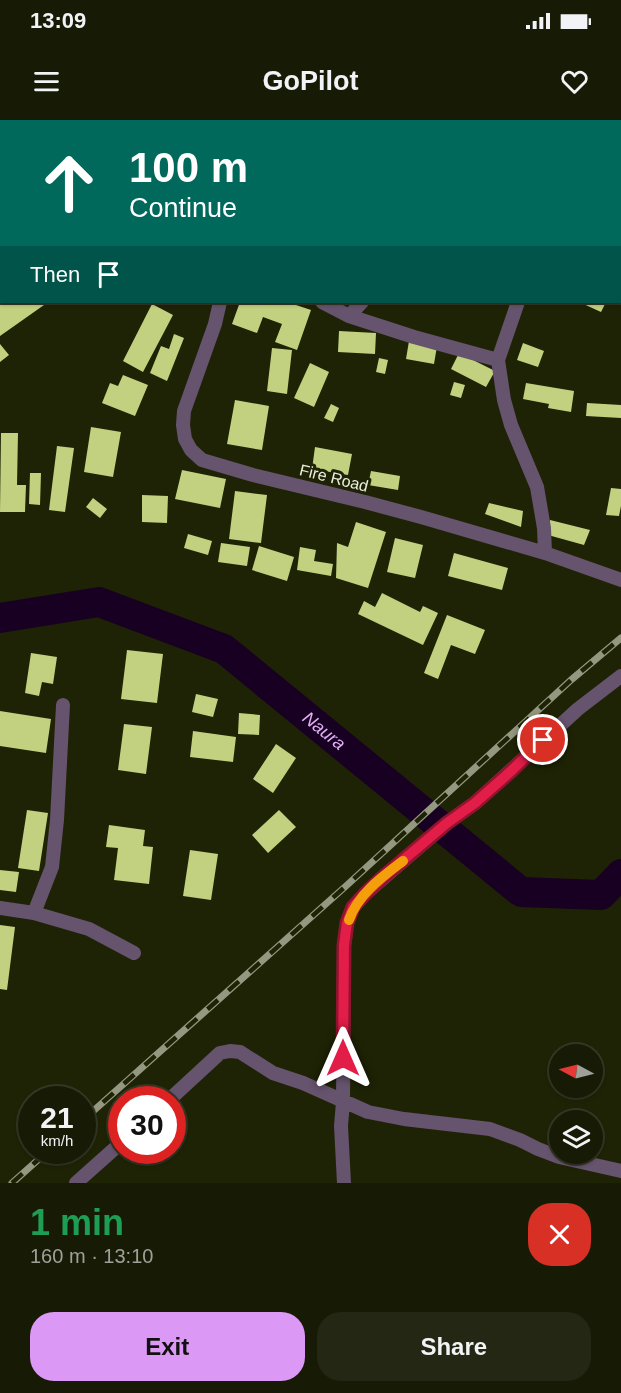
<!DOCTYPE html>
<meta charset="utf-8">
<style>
body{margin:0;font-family:Arial,sans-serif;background:#242713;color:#f1f3f6;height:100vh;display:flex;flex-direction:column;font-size:22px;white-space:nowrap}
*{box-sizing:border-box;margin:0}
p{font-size:20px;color:#9ea19a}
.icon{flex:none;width:33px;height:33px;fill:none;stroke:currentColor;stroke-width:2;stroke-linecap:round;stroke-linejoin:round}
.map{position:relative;height:1063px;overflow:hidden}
.side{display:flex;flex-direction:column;background:#171a04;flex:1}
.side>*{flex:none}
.hud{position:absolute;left:0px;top:0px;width:621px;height:183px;box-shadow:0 2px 4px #0004,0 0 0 2px #363826;background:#00695c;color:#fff;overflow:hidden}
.needle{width:39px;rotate:277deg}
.controls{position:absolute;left:549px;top:924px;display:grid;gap:12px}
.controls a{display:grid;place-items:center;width:54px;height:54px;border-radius:50%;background:#171a04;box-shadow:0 2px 4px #0004,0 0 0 2px #363826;font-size:30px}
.speed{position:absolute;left:18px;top:966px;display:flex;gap:12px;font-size:30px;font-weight:700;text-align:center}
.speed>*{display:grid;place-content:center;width:78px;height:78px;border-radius:50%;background:#171a04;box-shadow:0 2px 4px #0004,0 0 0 2px #363826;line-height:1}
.speed small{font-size:15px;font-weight:400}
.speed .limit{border:9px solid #d22;background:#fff;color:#111}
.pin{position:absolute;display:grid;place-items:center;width:51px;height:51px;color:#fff;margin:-26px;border:3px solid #fff;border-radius:50%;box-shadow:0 2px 6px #0007}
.me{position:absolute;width:66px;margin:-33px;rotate:0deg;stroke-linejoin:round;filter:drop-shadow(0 0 4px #0008)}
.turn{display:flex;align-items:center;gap:21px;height:126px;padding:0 30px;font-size:27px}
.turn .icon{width:78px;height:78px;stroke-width:2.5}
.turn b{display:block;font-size:42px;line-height:51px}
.then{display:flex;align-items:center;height:57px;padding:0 30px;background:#0003;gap:12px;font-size:22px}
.round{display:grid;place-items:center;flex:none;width:63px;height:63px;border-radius:24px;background:#242713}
.head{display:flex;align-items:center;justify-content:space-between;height:102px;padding:0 30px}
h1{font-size:36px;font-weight:800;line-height:45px;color:#1e9e55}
.button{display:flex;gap:12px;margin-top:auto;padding:12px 30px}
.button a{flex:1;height:69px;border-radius:24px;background:#db99f5;color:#111;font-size:24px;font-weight:800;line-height:69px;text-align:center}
.button a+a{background:#242713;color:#f1f3f6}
.status{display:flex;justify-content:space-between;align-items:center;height:42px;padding:0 30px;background:#171a04;direction:ltr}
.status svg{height:16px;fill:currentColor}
header{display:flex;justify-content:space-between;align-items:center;height:78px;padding:0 30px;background:#171a04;font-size:27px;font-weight:800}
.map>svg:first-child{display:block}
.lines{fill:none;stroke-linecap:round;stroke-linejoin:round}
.river{stroke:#180022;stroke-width:30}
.building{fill:#c2d17f}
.minor{stroke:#66536e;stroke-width:14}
.rail-casing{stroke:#949881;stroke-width:7}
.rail{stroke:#1f2305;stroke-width:4.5;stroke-dasharray:14;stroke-linecap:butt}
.route-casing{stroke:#92132f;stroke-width:15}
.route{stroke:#e11d48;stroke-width:10}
.slow{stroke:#f59e0b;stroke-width:10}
.labels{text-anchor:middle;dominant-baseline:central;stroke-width:6;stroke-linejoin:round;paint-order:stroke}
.street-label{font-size:16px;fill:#ebefdd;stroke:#1f2305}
.water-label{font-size:18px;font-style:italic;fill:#e2b0f5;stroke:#1f2305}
</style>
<div class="status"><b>13:09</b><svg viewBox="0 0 49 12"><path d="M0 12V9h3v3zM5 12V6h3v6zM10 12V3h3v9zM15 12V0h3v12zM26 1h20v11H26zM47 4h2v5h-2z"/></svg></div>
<header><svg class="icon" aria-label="menu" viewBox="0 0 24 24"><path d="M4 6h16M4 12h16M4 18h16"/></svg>GoPilot<svg class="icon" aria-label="heart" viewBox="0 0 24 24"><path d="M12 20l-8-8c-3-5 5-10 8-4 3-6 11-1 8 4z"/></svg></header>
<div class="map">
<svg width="621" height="1063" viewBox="0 0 621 1063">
<rect width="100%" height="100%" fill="#1f2305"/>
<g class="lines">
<path class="river" id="s1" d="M0 498 99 482 224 529 521 772 601 775 621 754"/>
</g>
<path class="building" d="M5 182H41L44 185 0 216V185Z
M240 182H287L311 190 297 230 275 222 282 204 263 197 257 213 232 204Z
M579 182H606L601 192Z
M152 184 173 195 143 252 123 241Z
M339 211 376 213 375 234 338 232Z
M174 214 184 218 167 261 150 253 161 226 169 229Z
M409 221 437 226 434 244 406 239Z
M523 223 544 231 538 247 517 240Z
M0 224 9 235 0 242Z
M272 228 292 230 287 274 267 271Z
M459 233 495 251 486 267 451 249Z
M379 238 388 240 385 254 376 252Z
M310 243 329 252 314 287 294 278Z
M123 255 148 265 135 296 102 283 110 263 118 266Z
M454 262 465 265 461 278 450 275Z
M526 263 574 271 571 292 548 288 549 284 523 279Z
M235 280 269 286 262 330 227 324Z
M587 283 621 285V298L586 296Z
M331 284 339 288 333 302 324 298Z
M91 307 121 312 113 357 84 352Z
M1 313H18L17 365H26L25 392H0Z
M57 326 74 328 65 392 49 390Z
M315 327 352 334 348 355 312 349Z
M182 350 226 359 220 388 175 379Z
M371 351 400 356 398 370 368 365Z
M30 353H41L40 385 29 384Z
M611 368 621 369V386L619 396 606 395Z
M235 371 267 375 261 423 229 419Z
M142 375 168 376 167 403 142 402Z
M93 378 107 389 100 398 86 387Z
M489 383 523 391 521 407 485 394Z
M550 400 590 410 584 425 548 415Z
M356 402 386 412 368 468 336 458 337 423 348 427Z
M188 414 212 421 208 435 184 428Z
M395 418 423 425 415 458 387 452Z
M221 423 250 427 247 446 218 442Z
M259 426 294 437 287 461 252 450Z
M300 427 316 430 314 441 333 444 331 456 297 450Z
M454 433 508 448 502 470 448 456Z
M382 473 420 492 423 486 438 493 423 525 358 494 364 481 375 487Z
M447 495 485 510 475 534 451 525 438 559 424 553Z
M127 530 163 534 157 583 121 579Z
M31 533 57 537 53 564 42 562 39 576 25 573Z
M196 574 218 579 213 597 192 592Z
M0 591 51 599 46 633 0 626Z
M239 593 260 595 259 615 238 614Z
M124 604 152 607 146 654 118 650Z
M193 611 236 617 233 642 190 637Z
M276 624 296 638 273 673 253 659Z
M27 690 48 693 39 751 18 748Z
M279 690 296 707 268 733 252 715Z
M109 705 145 710 143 726 153 727 149 764 114 760 118 728 106 727Z
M190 730 218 734 211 780 183 776Z
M0 750 19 752 16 772 0 770Z
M0 805 15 807 7 870 0 869Z"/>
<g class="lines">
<path class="minor" d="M569 0V2
M224 2 228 0
M620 2 621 1
M620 19 621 20
M0 119 2 118
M220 182 215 204 184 291 183 305 185 319 191 330 202 340 253 355 365 382 421 397 545 433 621 460
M322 182 349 196 414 217 498 240
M518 182 498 240 504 280 511 305 537 367 544 408 545 433
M349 196 362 182
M0 788 34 793 89 809 134 833
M34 793 52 747 57 700 63 585
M169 980 220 933 230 931 240 932 273 953 303 963 368 992 404 999 490 1009 520 1020 538 1029 559 1037 621 1051
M76 1063 122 1022
M344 1063 341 1006 343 982 344 825 347 803 353 787 365 774 447 703 475 683 578 589 621 556"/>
<g class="rail-casing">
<path id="rail" d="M82 1001 346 766 571 560 621 518
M12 1063 49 1030"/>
</g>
<use href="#rail" class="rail"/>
</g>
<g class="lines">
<g class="route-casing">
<path id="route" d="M343 938 344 825 347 803 353 787 365 774 382 758 447 703 475 683 510 652 543 620"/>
</g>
<use href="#route" class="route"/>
<path class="slow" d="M349 800C358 774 382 757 403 741"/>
</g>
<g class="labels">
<g class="street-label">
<text transform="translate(334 358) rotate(14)">Fire Road</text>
</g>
<g class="water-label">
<text stroke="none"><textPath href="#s1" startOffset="363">Naura</textPath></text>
</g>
</g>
</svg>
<div class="controls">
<a><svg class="needle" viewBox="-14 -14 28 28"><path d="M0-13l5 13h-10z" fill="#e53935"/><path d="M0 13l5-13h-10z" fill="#9ea19a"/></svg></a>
<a><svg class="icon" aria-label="layers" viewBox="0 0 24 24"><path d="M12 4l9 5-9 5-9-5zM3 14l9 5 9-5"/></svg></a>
</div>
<div class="speed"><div>21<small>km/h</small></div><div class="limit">30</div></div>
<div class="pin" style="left:543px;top:620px;background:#d93025"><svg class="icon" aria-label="arrive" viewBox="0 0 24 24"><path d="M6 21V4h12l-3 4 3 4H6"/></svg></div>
<svg class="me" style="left:343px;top:938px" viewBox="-20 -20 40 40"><path d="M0-17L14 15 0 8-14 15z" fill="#e11d48" stroke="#fff" stroke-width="4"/></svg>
<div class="hud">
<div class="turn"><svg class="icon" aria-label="ahead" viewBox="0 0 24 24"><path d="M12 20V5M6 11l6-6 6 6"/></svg><div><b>100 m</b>Continue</div></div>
<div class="then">Then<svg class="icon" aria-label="arrive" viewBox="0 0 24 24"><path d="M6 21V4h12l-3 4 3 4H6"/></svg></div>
</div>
</div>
<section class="side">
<div class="head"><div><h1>1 min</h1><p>160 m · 13:10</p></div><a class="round" style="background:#d93025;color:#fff"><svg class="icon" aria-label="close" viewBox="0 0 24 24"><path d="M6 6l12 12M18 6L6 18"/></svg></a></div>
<div class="button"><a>Exit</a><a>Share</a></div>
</section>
